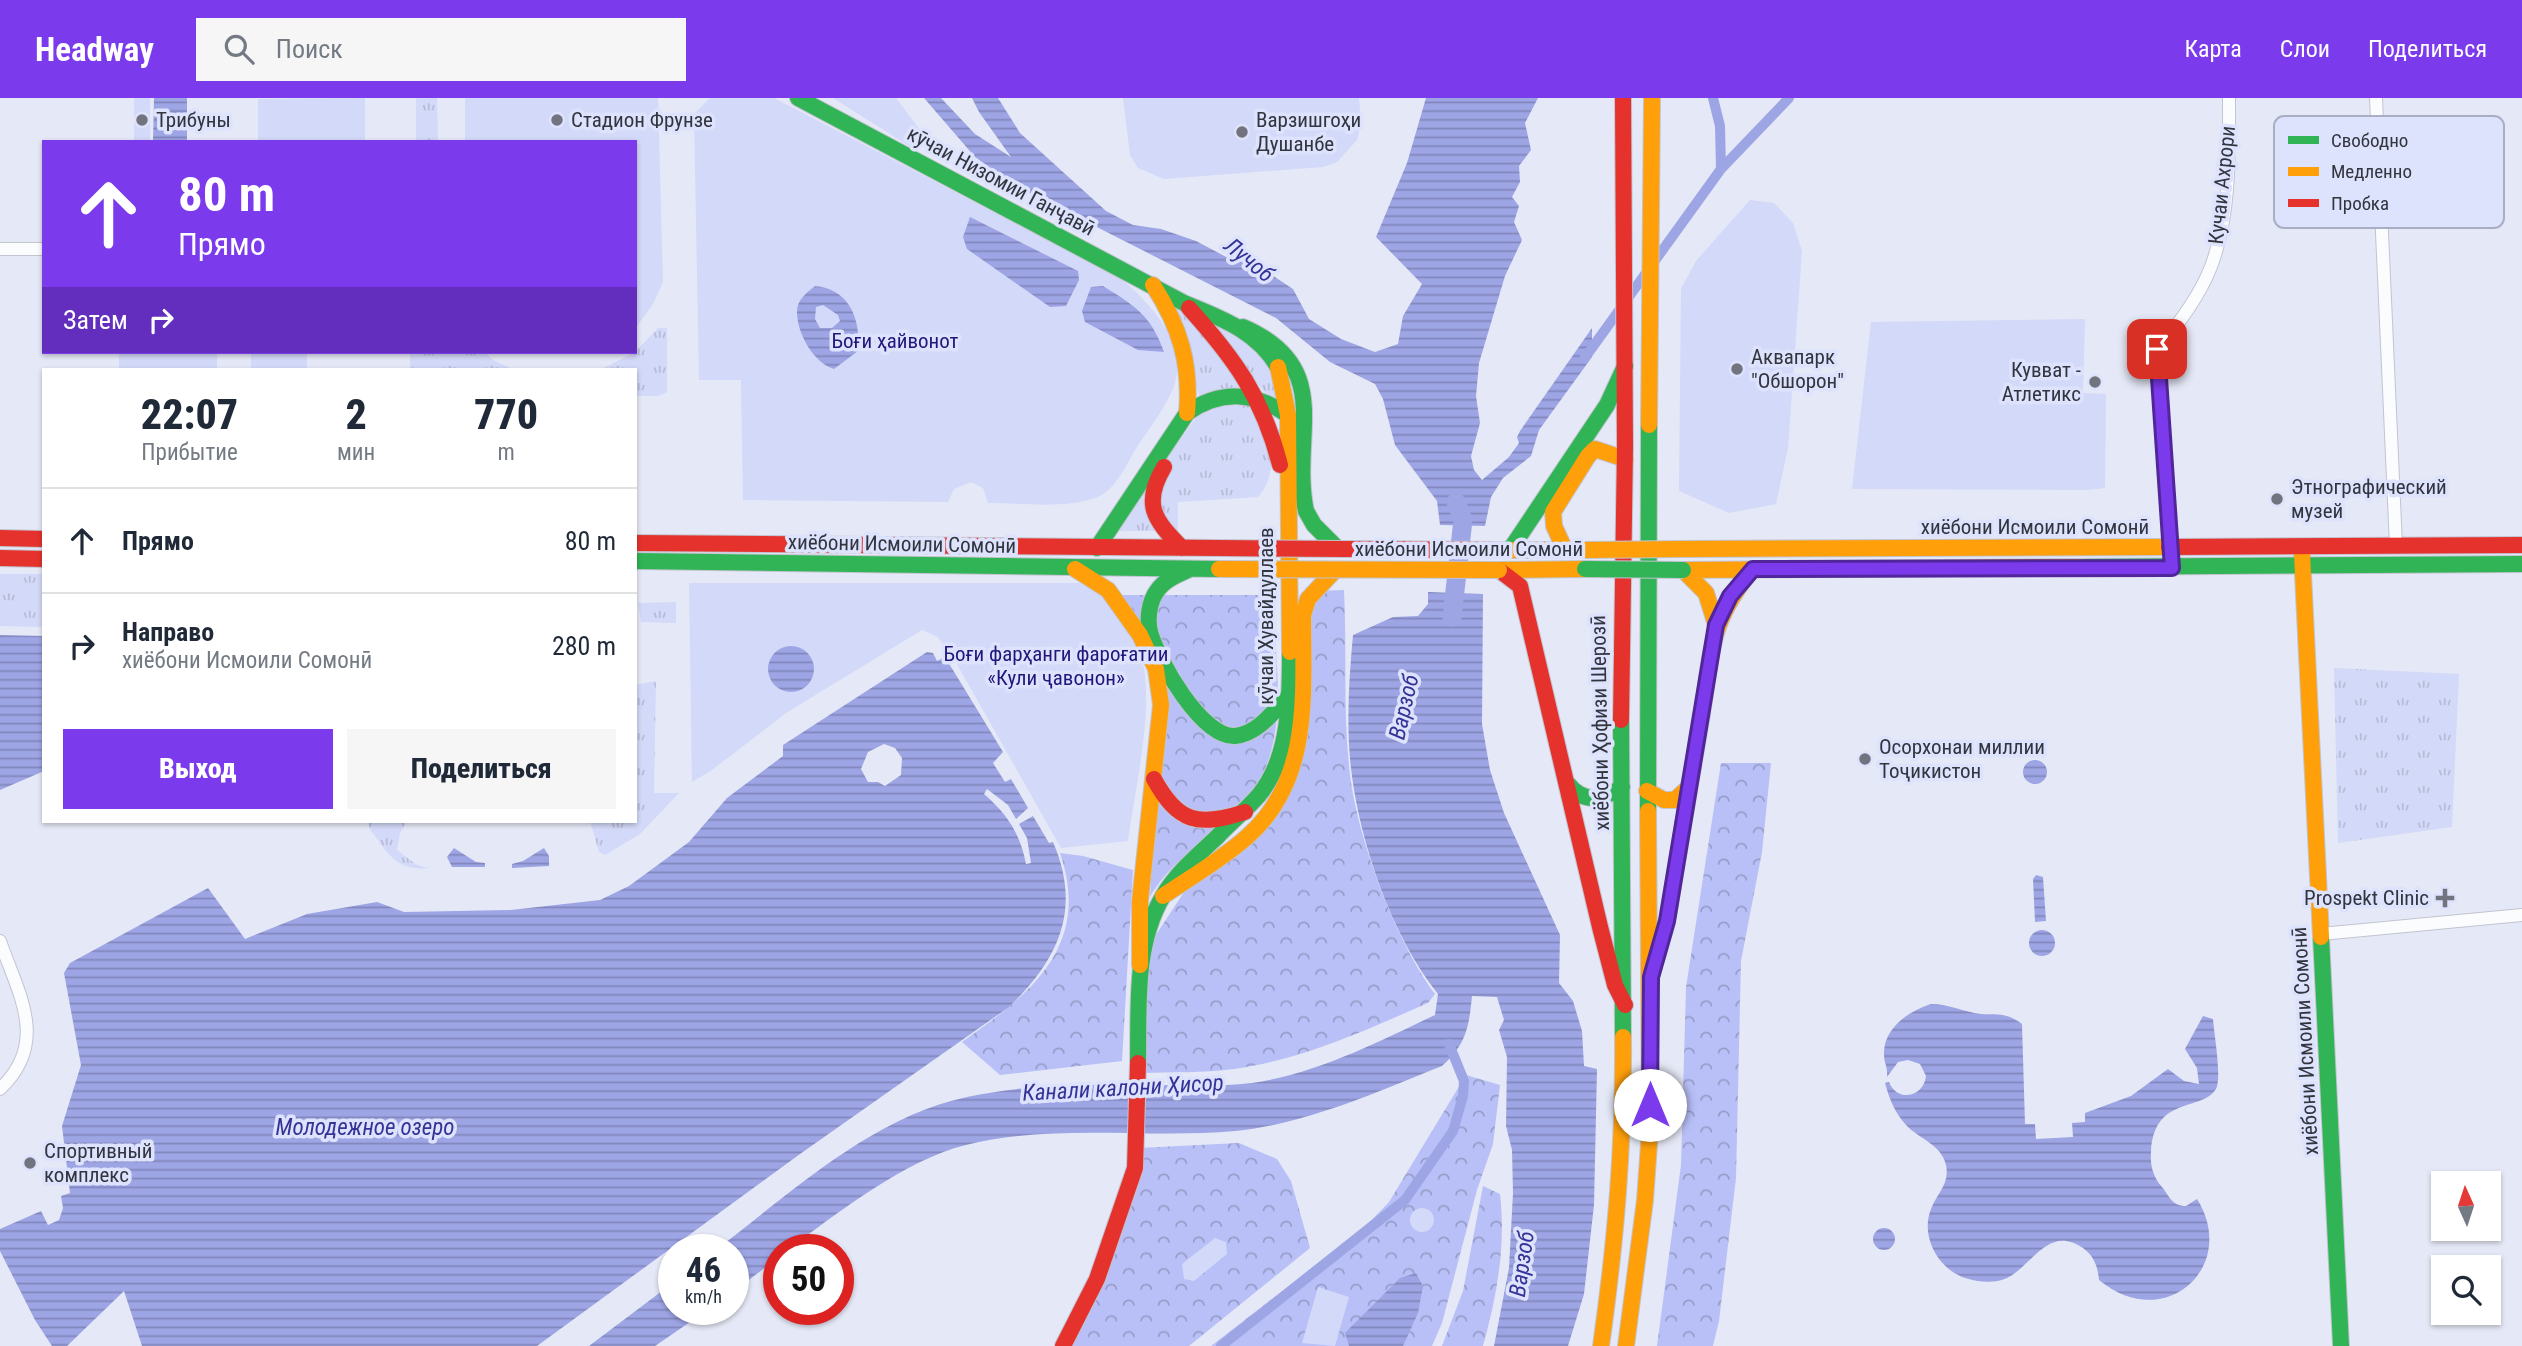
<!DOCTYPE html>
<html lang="ru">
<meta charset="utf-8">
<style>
body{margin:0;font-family:"Roboto Condensed",sans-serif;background:#f6f6f7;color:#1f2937;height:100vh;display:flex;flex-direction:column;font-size:26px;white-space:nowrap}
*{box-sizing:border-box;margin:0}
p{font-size:23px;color:#747a83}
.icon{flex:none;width:38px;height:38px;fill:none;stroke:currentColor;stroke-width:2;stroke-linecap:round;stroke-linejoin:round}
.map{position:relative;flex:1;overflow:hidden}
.panel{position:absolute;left:42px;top:270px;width:595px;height:455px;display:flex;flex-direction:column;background:#fff;border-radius:0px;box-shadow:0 2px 5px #0004}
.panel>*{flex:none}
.banner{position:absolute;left:42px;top:42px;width:595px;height:214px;border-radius:0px;box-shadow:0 2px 5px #0004;background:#7c3aed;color:#fff;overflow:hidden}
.needle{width:46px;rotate:357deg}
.buttons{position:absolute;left:2431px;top:1073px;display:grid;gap:14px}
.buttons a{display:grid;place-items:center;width:70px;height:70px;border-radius:0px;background:#fff;box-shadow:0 2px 5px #0004;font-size:35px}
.speed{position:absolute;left:658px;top:1136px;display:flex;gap:14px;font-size:35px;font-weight:700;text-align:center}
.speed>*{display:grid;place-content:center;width:91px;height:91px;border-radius:50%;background:#fff;box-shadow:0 2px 5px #0004;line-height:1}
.speed small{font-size:18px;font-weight:400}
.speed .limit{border:10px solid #d22;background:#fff;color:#111}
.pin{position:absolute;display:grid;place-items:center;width:60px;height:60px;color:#fff;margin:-30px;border-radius:14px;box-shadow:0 4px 10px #0006}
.me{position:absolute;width:77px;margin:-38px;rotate:0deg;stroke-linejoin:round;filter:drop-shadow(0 0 5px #0008)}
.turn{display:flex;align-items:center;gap:24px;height:147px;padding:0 21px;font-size:32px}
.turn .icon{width:91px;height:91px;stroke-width:2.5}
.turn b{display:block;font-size:49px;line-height:60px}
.then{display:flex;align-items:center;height:66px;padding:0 21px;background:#0003;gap:14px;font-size:26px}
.eta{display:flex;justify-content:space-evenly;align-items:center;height:119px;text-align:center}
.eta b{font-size:42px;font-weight:800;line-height:49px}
.cta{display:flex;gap:14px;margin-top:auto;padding:14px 21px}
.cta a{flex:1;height:80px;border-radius:0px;background:#7c3aed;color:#fff;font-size:28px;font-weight:800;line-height:80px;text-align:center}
.cta a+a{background:#f6f6f7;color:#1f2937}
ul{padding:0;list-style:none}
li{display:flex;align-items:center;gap:21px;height:105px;padding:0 21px;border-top:2px solid #e0e1e3}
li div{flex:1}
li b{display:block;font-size:26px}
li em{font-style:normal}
header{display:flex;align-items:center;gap:42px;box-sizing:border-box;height:98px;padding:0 35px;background:#7c3aed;color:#fff}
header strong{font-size:33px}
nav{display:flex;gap:38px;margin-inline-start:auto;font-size:24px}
.search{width:490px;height:63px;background:#f6f6f7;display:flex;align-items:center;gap:18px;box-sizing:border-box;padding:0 24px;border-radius:0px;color:#747a83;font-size:26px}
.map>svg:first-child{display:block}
.grass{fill:url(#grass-tufts)}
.forest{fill:url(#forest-crowns)}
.green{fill:#d3d9f8}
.water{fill:url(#water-rules);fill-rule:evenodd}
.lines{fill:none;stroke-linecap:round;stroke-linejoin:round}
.canal{stroke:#9da5e5;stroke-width:10}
.river{stroke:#9da5e5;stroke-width:19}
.street-casing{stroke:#c2c4d0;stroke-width:14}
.fast-casing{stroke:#c2c4d0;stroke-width:18}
.slow-casing{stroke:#c2c4d0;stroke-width:18}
.jam-casing{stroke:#c2c4d0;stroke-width:18}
.street{stroke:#fbfcfe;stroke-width:12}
.fast{stroke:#30b455;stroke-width:16}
.slow{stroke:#ff9f0a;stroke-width:16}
.jam{stroke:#e5322d;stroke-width:16}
.fast-bridge-casing{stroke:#c2c4d0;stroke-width:18;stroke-linecap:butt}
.slow-bridge-casing{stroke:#c2c4d0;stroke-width:18;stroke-linecap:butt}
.jam-bridge-casing{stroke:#c2c4d0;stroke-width:18;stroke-linecap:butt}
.fast-bridge{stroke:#30b455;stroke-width:16}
.slow-bridge{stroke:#ff9f0a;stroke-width:16}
.jam-bridge{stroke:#e5322d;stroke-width:16}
.route-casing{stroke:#51269a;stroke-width:18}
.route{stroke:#7c3aed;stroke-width:12}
.poi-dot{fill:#71737e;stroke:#dee3fd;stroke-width:2.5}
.labels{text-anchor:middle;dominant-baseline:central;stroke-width:7;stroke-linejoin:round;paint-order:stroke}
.poi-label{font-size:21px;fill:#32343e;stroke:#dee3fd;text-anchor:start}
.street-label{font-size:21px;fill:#32343e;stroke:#dee3fd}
.park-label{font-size:21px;fill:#23167b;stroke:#dee3fd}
.water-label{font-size:23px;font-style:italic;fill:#363397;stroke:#dee3fd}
.key{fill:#dee3fd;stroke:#aaaec4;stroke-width:2}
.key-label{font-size:19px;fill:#32343e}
</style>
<header>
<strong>Headway</strong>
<div class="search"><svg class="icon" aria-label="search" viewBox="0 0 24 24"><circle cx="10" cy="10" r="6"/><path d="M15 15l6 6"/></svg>Поиск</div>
<nav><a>Карта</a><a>Слои</a><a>Поделиться</a></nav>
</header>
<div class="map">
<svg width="2522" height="1248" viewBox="0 0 2522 1248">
<defs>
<pattern id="grass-tufts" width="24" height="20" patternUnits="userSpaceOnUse" patternTransform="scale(1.75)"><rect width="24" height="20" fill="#d3d9f8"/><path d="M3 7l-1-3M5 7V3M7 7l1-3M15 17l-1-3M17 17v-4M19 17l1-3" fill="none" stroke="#b6bbd6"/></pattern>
<pattern id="forest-crowns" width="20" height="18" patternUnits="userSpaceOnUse" patternTransform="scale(1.75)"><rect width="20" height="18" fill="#b8c0f7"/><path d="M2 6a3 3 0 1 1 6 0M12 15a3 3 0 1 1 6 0" fill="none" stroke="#969dc9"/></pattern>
<pattern id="water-rules" width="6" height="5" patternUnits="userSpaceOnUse" patternTransform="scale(1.75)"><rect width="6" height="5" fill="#9da5e5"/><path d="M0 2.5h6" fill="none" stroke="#8187bb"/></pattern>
</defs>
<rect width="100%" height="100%" fill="#e5e8f6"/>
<path class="grass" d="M416 0H437L438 44H416Z
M1168 205 1187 218 1251 295 1200 300Z
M1217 224 1265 255 1282 306 1264 294 1216 231Z
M658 230H667V294L658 298H635V271H602L635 254Z
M410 254H485L493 262 512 271H410Z
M1254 306C1267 337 1283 370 1258 399L1178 404V433H1114L1203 310Z
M0 476H44V529L0 528Z
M676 504V525L641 524 638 505Z
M2334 570 2459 576 2452 729 2338 745Z
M656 583 654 695H679L640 736 605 757 599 754 590 723H635V587Z
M368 723H407L400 735 397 752 417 767 429 770C404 773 391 762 378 742 373 735 369 732 368 723Z"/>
<path class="forest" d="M1344 492C1347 551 1343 610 1349 668 1355 735 1395 842 1435 896L1428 905C1366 932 1302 962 1234 971 1203 975 1172 974 1141 975L1146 852 1186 791 1283 700 1304 518 1316 493Z
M1119 497H1272C1275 556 1289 630 1259 683 1249 700 1235 714 1221 728 1193 755 1171 763 1150 799L1164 605Z
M1721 665H1771L1762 754 1741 863 1736 1080 1719 1223 1713 1248H1657L1681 1067 1686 889Z
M1060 755 1083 758 1133 772 1122 963 1000 977 962 944C1030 896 1092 849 1060 755Z
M1466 977 1500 987 1493 1046 1477 1092 1442 1225 1432 1248H1211L1365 1129 1389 1104Z
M1239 1045 1277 1061 1291 1083 1310 1150 1189 1248H1070L1139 1050Z
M1483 1088 1500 1096C1506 1148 1497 1198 1483 1248H1442L1463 1193Z"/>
<path class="green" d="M134 0H150V44H134Z
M365 0V44H258V1Z
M465 0H658L663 184 653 206 635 231V44H465Z
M710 0H774L1121 180C1150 206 1189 245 1174 288 1166 310 1147 333 1135 352 1126 368 1114 394 1095 400 1063 411 1022 405 988 405L983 390 971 384 954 391 948 404 743 402 741 282H699L694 16Z
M833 0H896L920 32 912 50Z
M1123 0H1359L1361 26 1357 42 1337 64 1323 69 1164 81 1138 70 1130 57Z
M1750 102 1774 105 1793 125 1802 153 1788 350 1776 406 1729 415 1679 393 1681 191 1696 163Z
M2085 221 2083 295 2106 296 2105 390 2087 392 1852 391 1871 224Z
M119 254 217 255V271H119Z
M251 254H307V271H251Z
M689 485H1103C1115 508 1131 532 1140 556 1157 600 1134 695 1128 743L1061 750 958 568 938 539 922 532 786 615 712 672 692 684Z
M1410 1122a12 12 0 1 1 24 0a12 12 0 1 1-24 0Z
M1215 1140 1226 1144 1227 1156 1194 1183 1184 1181 1182 1166Z
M1318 1189 1349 1199 1335 1248 1302 1245Z"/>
<path class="water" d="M154 0H187V44H153Z
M924 0H941L975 36 1011 59 979 14 972 0H998L1020 35 1106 113 1133 127 1161 131 1196 143 1230 161 1257 167 1293 191 1309 221 1341 241 1375 254 1398 246 1403 218 1422 186 1376 139 1407 65 1426 0H1538L1525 25 1531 52 1519 68 1520 84 1512 99 1519 108 1514 124 1522 142 1505 178 1479 265 1476 298 1480 325 1471 358 1474 372 1482 382 1509 359 1519 345 1517 339 1520 333 1592 230V259L1539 332 1531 358 1503 380 1491 399 1485 428 1440 427 1437 403 1395 347 1383 301 1375 286 1330 264 1276 220 1016 88 975 59Z
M970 119 1078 173 1079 182 1066 208 1050 209 967 151 963 139Z
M815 188C850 191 861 222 858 253L834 271C814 265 797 236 797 214 797 202 806 195 815 188ZM823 207 838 217 840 223 832 230H820L815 221 816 209Z
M1103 188C1135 208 1151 217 1164 254L1138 252 1085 224 1082 213 1091 189Z
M1428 494 1483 496 1482 626 1490 672 1504 715 1560 837 1559 885 1573 903 1582 933 1584 968 1597 971 1594 1107 1584 1196 1568 1248H1494L1509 1170 1513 1095 1512 1052 1506 1028 1507 959 1499 932 1504 922 1497 899 1472 898C1469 929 1466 947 1442 968 1377 994 1306 1026 1235 1033 1146 1041 1054 1025 966 1047 907 1061 837 1115 789 1151L779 1152V1159L733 1194V1152H716C792 1094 872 1019 967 999 1027 986 1091 986 1152 987 1185 987 1219 989 1252 985 1316 976 1378 944 1435 917L1438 896C1392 839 1359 743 1351 670 1346 627 1349 580 1353 537L1393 519 1418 518 1428 506Z
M0 537 44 538V673L0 692Z
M768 571a23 23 0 1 1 46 0a23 23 0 1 1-46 0Z
M927 554 933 555 937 563 945 559 1003 654 993 665 1005 684 1011 681 1028 710 1016 721 1008 707 987 691 984 696C1007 716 1020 735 1026 766L1031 765 1027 740 1019 726 1033 718 1049 745 1053 744C1082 811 1059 861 1009 909L800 1056 537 1248H142L124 1193 67 1248H52L35 1222 0 1153V1131L41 1113 48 1127 59 1122 63 1110 61 1098 70 1095 62 1028 81 967 64 875 70 865 208 790 245 841 307 816 377 804 404 814 511 812 600 802 629 788 689 744 727 700 783 658V647ZM884 646 895 650 902 660 901 677 885 688 878 684H868L861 671 868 654Z
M2023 674a12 12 0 1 1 24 0a12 12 0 1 1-24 0Z
M454 750 476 764 485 765V769H452L447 759Z
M544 750 549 758V768L512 770V766L523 763Z
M2036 777 2043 779 2046 823 2035 824 2033 781Z
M2029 845a13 13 0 1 1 26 0a13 13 0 1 1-26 0Z
M1931 906C1950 906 1963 914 1981 916 1998 917 2006 914 2022 926L2025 1026H2035L2036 1041 2073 1039 2072 1025 2085 1024V1015L2131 998 2168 971 2184 983 2199 986 2197 970 2185 951 2203 918 2213 921C2214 936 2222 979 2216 991 2202 1014 2154 997 2151 1054 2150 1067 2153 1079 2162 1089 2170 1099 2172 1108 2186 1108L2197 1101C2239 1167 2166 1237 2099 1182 2098 1169 2094 1158 2083 1150 2048 1126 2032 1168 2007 1180 1994 1186 1978 1184 1965 1180 1938 1171 1920 1138 1931 1111 1937 1095 1950 1086 1946 1067 1941 1046 1919 1041 1906 1027 1895 1015 1889 1000 1885 985L1889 984C1897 1005 1924 999 1926 978L1920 966 1908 962 1898 964 1887 979C1888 969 1884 965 1884 957 1883 930 1909 913 1931 906Z
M1873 1141a11 11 0 1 1 22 0a11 11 0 1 1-22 0Z
M1416 1175 1423 1188 1418 1215 1403 1248H1349L1345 1235 1400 1180Z
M674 1184V1211H709L655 1248H589Z"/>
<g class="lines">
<path class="canal" d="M1713 0 1720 28 1721 71
M1584 261 1721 71 1789 0
M1221 1248 1405 1102 1453 1033 1463 998 1464 983 1449 946"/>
<path class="river" d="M1452 519 1463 422 1456 404"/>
<g class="street-casing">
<path id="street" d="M2376 0 2396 448
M0 151H44
M2172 452 2157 251C2178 227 2198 201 2210 171 2231 119 2229 55 2229 0
M2321 836 2522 817
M0 843C18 895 50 944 0 991"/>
</g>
<g class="fast-casing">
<path id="fast" d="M798 0 1184 205C1221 220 1257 233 1278 269
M1243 229C1337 270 1290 337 1306 413L1314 427 1337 450
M1097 450 1187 315C1221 291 1254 294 1288 317
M1510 452 1607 307 1625 268
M635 463 1219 471
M2079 469 2522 466
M1188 472C1177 477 1164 482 1157 493 1149 504 1147 521 1150 534 1158 563 1202 640 1235 638 1259 636 1275 611 1290 596
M1621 622 1623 939
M1568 686C1584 706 1603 702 1622 689
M1648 713 1649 327
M2321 839 2341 1248
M1138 965C1139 909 1134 847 1163 798 1176 775 1198 757 1217 739 1230 725 1246 712 1259 697 1290 659 1290 602 1290 554"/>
</g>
<g class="slow-casing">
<path id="slow" d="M1153 187C1180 229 1191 265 1187 315
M1278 269 1288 317 1290 554
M1649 327 1652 0
M1683 451 2169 449
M1499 452H1576
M1565 452 1554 428 1553 414 1588 358 1595 351 1625 361
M2302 456 2321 839
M1075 471 1108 492 1140 537 1156 571 1161 607 1140 803V867
M1499 472 1585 471
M1683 472 2079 469
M1683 472 1706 495 1716 527
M1702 615C1712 551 1710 522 1753 471
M1647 693 1664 702H1675L1688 690
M1163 798C1191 779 1221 762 1247 739 1312 682 1303 596 1303 517L1308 501 1335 472
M1601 1248C1616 1141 1624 1047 1623 939
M1626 1248 1645 1102 1650 1032 1648 713"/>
</g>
<g class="jam-casing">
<path id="jam" d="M1189 210C1235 261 1263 300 1280 367
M1164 369C1142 406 1154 422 1182 450
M0 440 44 441
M635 445 1217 450
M2169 449 2522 447
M0 460 44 461
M1499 472 1520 488 1600 829 1615 887 1625 907
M1621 622 1625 349 1623 0
M1154 681C1178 725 1198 729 1245 714
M1651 879 1667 823 1702 615
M1063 1248 1097 1181 1135 1070 1138 965"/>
</g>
<use href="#street" class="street"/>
<use href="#fast" class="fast"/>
<use href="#slow" class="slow"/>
<use href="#jam" class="jam"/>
<g class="fast-bridge-casing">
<path id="fast-bridge" d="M1585 471 1683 472"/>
</g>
<g class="slow-bridge-casing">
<path id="slow-bridge" d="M1585 452 1683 451
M1219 471 1499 472"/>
</g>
<g class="jam-bridge-casing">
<path id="jam-bridge" d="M1217 450 1499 452"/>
</g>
<use href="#fast-bridge" class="fast-bridge"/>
<use href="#slow-bridge" class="slow-bridge"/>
<use href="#jam-bridge" class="jam-bridge"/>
</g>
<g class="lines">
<g class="route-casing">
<path id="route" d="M1650 1007 1651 879 1667 823 1716 527 1730 498 1753 471 2172 470 2157 251"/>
</g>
<use href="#route" class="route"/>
</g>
<g class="poi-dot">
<circle cx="142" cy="22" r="7"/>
<circle cx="557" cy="22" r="7"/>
<circle cx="1242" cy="34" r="7"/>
<circle cx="1737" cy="271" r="7"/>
<circle cx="2095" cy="284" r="7"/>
<circle cx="2277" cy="401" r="7"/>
<circle cx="1865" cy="661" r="7"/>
<path d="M2441.5 789.5h7v7h7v7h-7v7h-7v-7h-7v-7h7z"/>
<circle cx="30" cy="1065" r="7"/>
</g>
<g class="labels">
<g class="poi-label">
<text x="156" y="22">Трибуны</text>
<text x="571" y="22">Стадион Фрунзе</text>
<text x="1256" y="22">Варзишгоҳи<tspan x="1256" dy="24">Душанбе</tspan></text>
<text x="1751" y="259">Аквапарк<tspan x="1751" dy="24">"Обшорон"</tspan></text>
<text x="2081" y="272" text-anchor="end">Кувват -<tspan x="2081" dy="24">Атлетикс</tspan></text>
<text x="2291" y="389">Этнографический<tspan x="2291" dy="24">музей</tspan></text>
<text x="1879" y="649">Осорхонаи миллии<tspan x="1879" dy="24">Тоҷикистон</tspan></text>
<text x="2429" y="800" text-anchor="end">Prospekt Clinic</text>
<text x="44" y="1053">Спортивный<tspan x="44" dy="24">комплекс</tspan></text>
</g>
<g class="street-label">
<text transform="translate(1001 83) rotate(28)">кӯчаи Низомии Ганҷавӣ</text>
<text transform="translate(2222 87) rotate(-84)">Кучаи Ахрори</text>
<text x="2035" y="429">хиёбони Исмоили Сомонӣ</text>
<text transform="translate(902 446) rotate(1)">хиёбони Исмоили Сомонӣ</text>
<text x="1469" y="451">хиёбони Исмоили Сомонӣ</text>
<text transform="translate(1266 518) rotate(-90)">кӯчаи Хувайдуллаев</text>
<text transform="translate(1600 625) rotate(-91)">хиёбони Ҳофизи Шерозӣ</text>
<text transform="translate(2305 943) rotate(-93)">хиёбони Исмоили Сомонӣ</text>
</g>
<g class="park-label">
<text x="895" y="243">Боғи ҳайвонот</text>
<text x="1056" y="556">Боғи фарҳанги фароғатии<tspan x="1056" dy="24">«Кули ҷавонон»</tspan></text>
</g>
<g class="water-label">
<text transform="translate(1249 162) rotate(39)">Лучоб</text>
<text transform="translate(1404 609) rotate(-77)">Варзоб</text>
<text transform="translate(1123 990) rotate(-3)">Канали калони Ҳисор</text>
<text x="365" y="1029">Молодежное озеро</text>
<text transform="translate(1522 1166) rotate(-82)">Варзоб</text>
</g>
</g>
<rect x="2274" y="18" width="230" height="112" rx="10" class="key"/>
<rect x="2288" y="38" width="31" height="8" fill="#30b455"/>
<rect x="2288" y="69" width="31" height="9" fill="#ff9f0a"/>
<rect x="2288" y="101" width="31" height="8" fill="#e5322d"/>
<g class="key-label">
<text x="2331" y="49">Свободно</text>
<text x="2331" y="80">Медленно</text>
<text x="2331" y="112">Пробка</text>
</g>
</svg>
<div class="buttons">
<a><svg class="needle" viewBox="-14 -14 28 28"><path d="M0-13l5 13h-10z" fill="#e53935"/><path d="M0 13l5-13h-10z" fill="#747a83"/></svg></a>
<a><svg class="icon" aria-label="search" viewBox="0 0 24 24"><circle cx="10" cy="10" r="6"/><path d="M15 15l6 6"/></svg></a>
</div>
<div class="speed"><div>46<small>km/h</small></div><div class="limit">50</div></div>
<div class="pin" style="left:2157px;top:251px;background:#d93025"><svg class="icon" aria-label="arrive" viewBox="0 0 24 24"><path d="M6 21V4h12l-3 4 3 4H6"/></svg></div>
<svg class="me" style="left:1650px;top:1007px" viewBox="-20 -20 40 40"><circle r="19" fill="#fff"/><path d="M0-13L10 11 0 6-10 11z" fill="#7c3aed"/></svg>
<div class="banner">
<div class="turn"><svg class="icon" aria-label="ahead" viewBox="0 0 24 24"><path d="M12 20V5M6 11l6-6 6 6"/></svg><div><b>80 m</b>Прямо</div></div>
<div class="then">Затем<svg class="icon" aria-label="right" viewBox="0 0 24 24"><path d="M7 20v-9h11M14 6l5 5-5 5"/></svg></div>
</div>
<section class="panel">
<div class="eta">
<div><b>22:07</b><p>Прибытие</p></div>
<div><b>2</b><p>мин</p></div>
<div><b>770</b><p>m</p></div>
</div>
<ul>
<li><svg class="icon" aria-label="ahead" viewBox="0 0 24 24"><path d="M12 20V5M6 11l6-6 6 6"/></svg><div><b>Прямо</b></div><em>80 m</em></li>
<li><svg class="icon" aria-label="right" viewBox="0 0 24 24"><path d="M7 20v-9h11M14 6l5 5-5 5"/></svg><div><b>Направо</b><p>хиёбони Исмоили Сомонӣ</p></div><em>280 m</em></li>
</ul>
<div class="cta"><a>Выход</a><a>Поделиться</a></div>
</section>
</div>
